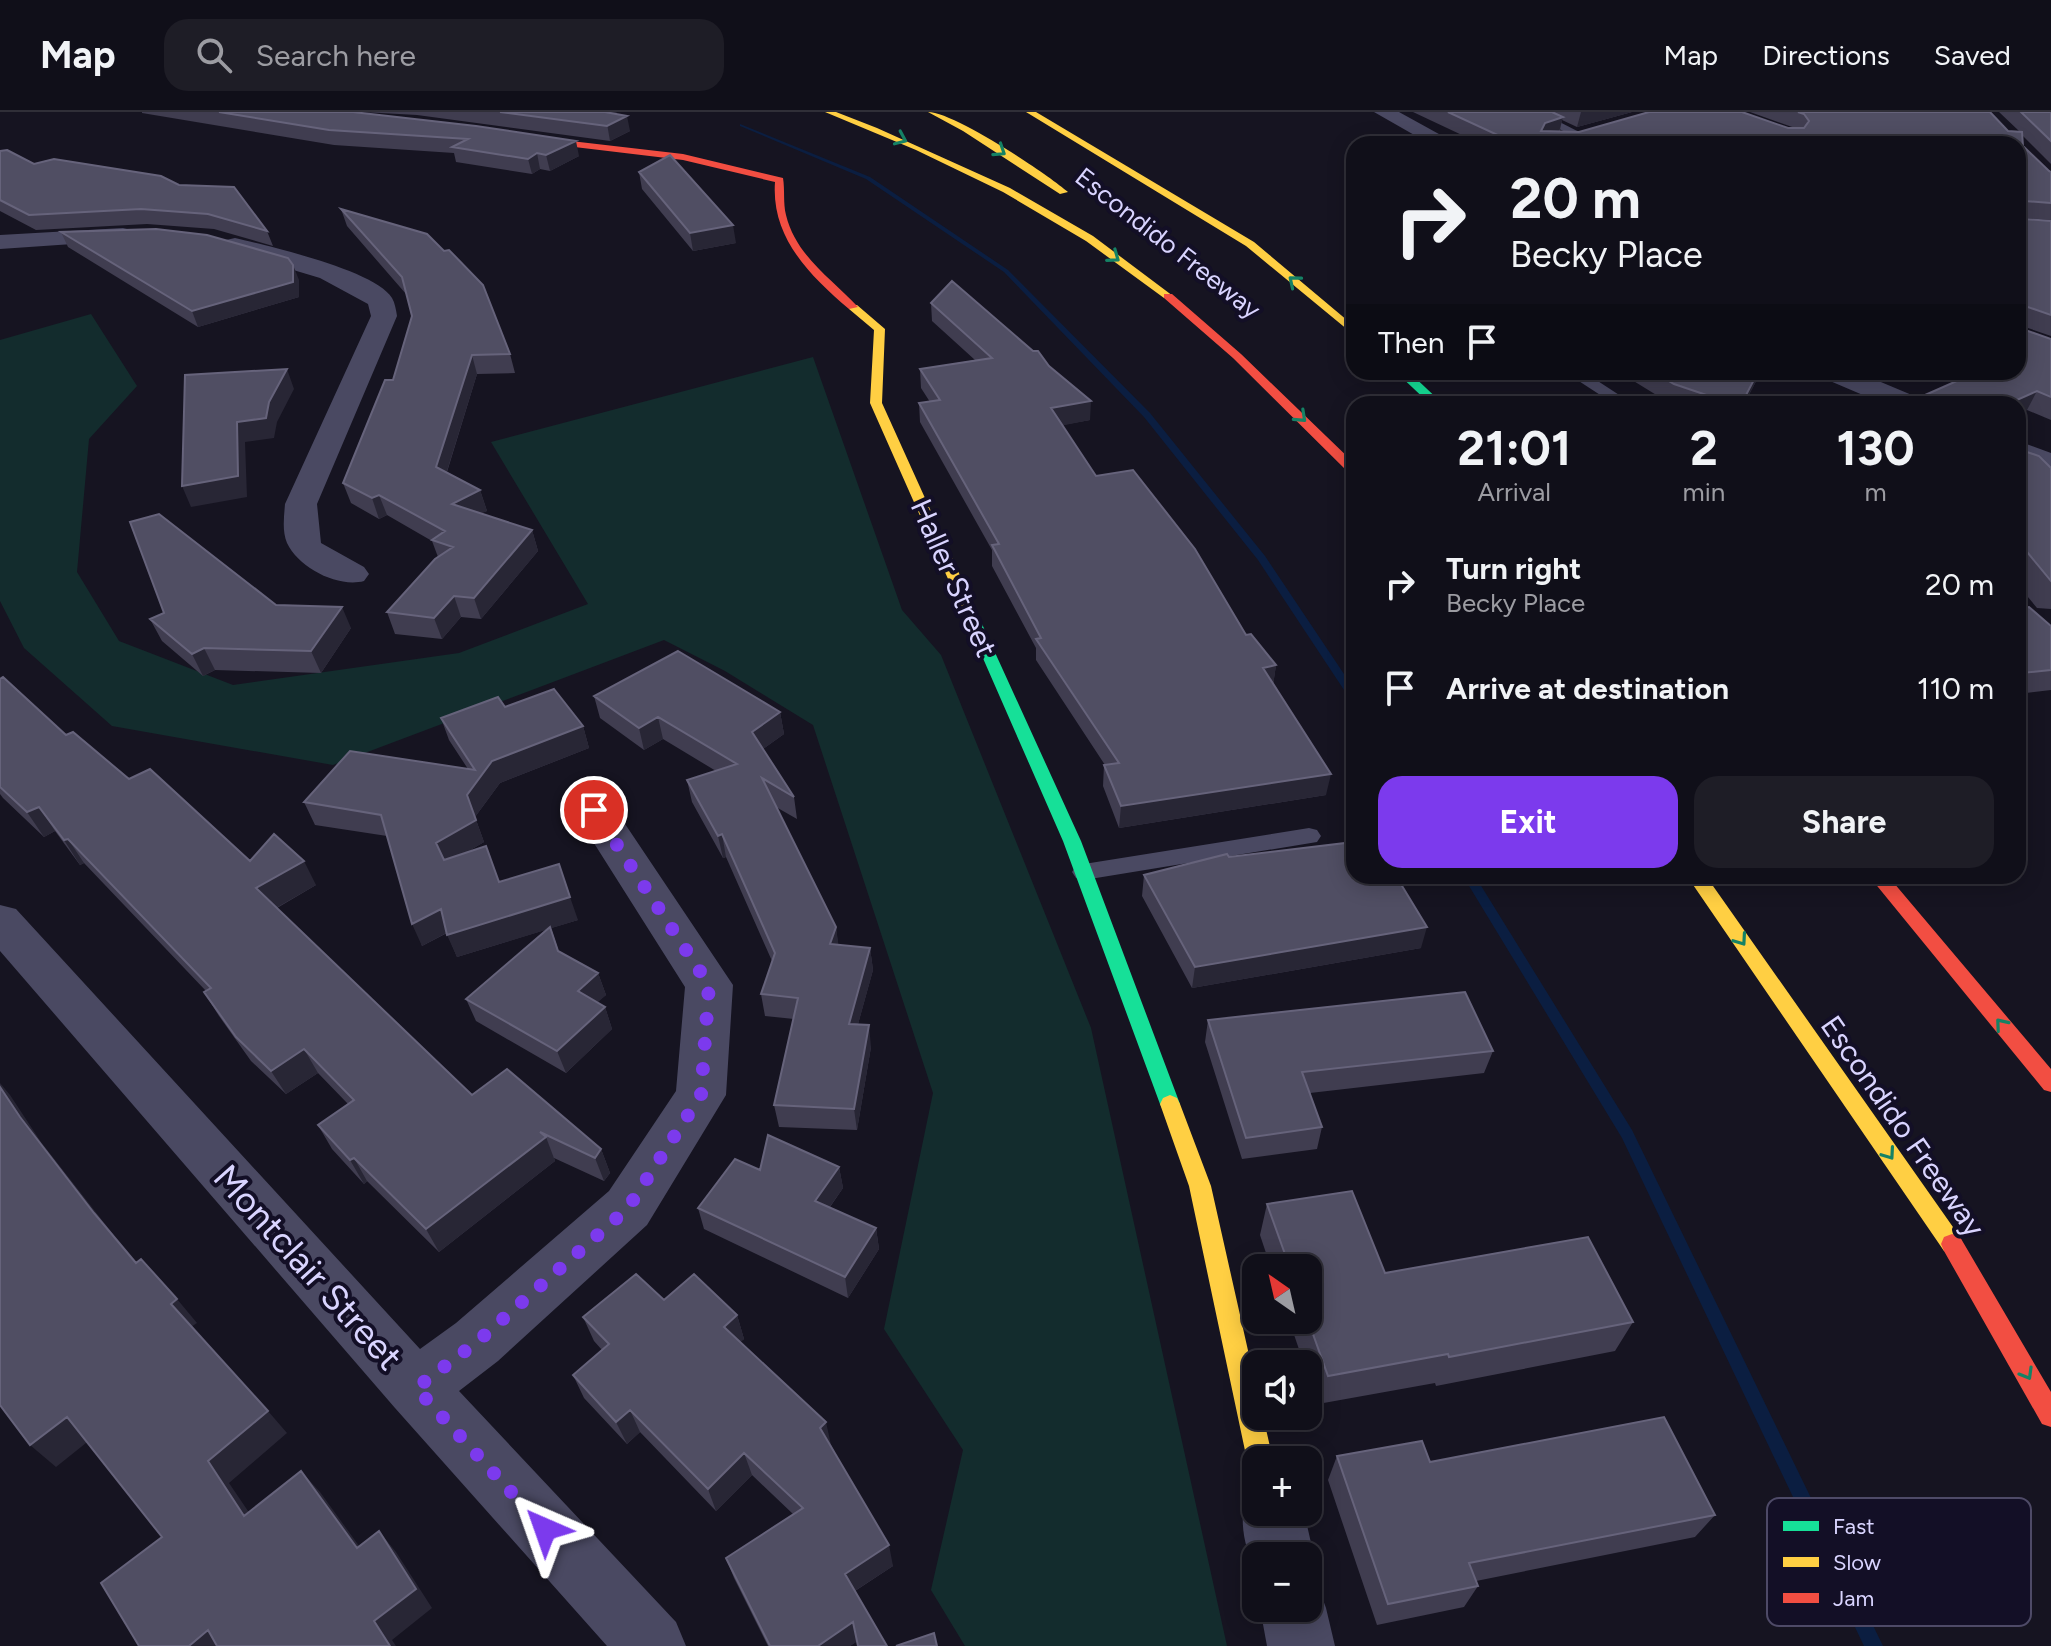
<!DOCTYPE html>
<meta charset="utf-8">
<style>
body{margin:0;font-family:Figtree,sans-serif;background:#1e1d26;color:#f1f3f6;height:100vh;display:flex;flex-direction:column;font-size:30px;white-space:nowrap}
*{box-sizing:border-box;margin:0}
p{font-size:26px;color:#9c9ca2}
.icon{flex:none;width:44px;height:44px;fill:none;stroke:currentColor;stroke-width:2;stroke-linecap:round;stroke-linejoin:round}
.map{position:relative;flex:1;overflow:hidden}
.side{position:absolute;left:1346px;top:284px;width:680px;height:488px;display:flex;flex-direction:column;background:#100f19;border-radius:24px;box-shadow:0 4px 20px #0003,0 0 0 2px #302f38}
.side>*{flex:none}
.hud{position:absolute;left:1346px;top:24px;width:680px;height:244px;border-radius:24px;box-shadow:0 4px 20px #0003,0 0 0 2px #302f38;background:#100f19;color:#f1f3f6;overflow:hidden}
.needle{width:52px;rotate:326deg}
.tools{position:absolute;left:1242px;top:1142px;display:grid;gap:16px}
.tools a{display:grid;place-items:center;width:80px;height:80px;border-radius:16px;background:#100f19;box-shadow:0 4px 20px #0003,0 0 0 2px #302f38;font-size:40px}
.pin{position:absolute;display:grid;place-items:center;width:68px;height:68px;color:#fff;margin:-34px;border:4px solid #fff;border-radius:50%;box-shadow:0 2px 8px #0007}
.me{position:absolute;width:88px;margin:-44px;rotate:317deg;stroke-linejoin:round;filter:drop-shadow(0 0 6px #0008)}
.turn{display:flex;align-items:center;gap:28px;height:168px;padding:0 32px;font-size:36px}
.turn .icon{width:104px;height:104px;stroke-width:2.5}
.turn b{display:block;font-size:56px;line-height:68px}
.then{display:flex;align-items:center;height:76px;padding:0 32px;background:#0003;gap:16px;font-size:30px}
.eta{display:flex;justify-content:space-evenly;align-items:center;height:136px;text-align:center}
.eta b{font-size:48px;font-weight:700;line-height:56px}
.cta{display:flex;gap:16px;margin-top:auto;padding:16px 32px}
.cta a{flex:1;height:92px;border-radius:24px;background:#7c3aed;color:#fff;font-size:32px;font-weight:700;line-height:92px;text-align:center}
.cta a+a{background:#1e1d26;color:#f1f3f6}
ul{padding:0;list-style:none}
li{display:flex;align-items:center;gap:24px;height:104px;padding:0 32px}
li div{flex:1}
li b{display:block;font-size:30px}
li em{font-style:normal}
header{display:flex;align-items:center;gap:48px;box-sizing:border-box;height:112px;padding:0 40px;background:#100f19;border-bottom:2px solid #302f38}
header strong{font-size:38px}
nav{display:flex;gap:44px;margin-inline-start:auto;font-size:28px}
.search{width:560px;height:72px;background:#1e1d26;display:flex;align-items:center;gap:20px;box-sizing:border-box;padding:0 28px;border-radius:24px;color:#9c9ca2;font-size:30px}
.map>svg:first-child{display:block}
.green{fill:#132c2d}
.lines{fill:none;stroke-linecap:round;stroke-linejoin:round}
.stream{fill:#0b1e41;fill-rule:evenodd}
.lane{fill:#4a4962;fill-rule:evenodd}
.street{fill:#4a4962;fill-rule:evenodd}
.fast{fill:#16e098;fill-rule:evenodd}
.slow{fill:#ffcf43;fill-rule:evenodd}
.jam{fill:#f24e42;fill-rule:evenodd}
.wall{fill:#403d50}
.shaded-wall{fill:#282635}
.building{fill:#504e63;stroke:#66637b;stroke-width:2}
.oneway{stroke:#158265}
.route{stroke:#7c3aed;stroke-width:14;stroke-dasharray:0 25.2}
.labels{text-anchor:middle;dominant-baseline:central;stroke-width:8;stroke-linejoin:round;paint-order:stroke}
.far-street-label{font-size:26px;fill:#d9d4ff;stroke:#130f26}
.street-label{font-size:30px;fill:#d9d4ff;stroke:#130f26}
.near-street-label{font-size:36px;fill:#d9d4ff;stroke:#130f26}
.key{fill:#130f26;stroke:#4e4a67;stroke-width:2}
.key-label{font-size:22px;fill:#d9d4ff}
</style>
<header>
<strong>Map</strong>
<div class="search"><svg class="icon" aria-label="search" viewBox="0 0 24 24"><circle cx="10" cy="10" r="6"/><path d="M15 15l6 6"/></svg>Search here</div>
<nav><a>Map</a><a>Directions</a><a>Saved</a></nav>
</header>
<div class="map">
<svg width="2051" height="1534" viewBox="0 0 2051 1534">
<rect width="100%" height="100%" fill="#161421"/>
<path class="green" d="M91 202 137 274 89 327 77 460 119 529 233 573 459 541 588 492 491 330 813 245 902 498 941 543 1091 916 1227 1534H965L931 1478 963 1338 884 1217 933 981 813 613 725 559 664 528 333 653 112 614 24 536 0 489V228Z"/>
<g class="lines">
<path class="stream" d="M740 12 870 65 1008 158 1150 301 1265 444 1354 577V588L1350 587 1258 448 1144 305 1004 160 866 67 740 14Z
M1463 764H1475L1632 1018 1883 1534H1864L1622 1026Z"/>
<path class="lane" d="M1526 0H1540L1587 24 1577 26Z
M1565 260H1584L1633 292H1614Z
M1309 716 1317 718 1321 724 1317 730 1084 768 1076 766 1072 760 1076 754 1084 752Z"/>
<path class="street" d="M1374 0H1399L1457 32H1430Z
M123 116 131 118 135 123 131 128 0 137V123Z
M235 126C268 134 375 158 392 186 395 191 396 198 397 204L317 392 321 431 364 455 369 462 364 469C338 476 299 456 287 431 282 419 284 405 285 392L371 204 368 192 320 166 226 138 223 133 226 128Z
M1819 260H1857L1919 286 1924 292H1884L1823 266Z
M2018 329 2051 341V361L2018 349Z
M594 684 609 688 733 873 726 983 647 1113 498 1249 459 1279 676 1510 686 1534H607L395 1296 0 839V793L16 797 420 1237 456 1211 609 1079 676 979 685 875 573 698 579 688Z
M1256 1375V1400H1304L1314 1444 1308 1457V1444H1256V1462C1244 1432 1237 1408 1249 1377Z
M1308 1469 1317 1472 1326 1496 1335 1534H1267L1260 1496H1308Z"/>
<path class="fast" d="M1396 260H1409L1443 292H1430Z
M975 508 982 512 1081 729 1180 992 1177 998 1170 1001 1163 998 1160 992 1063 729 968 512Z"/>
<path class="slow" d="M825 0H836L877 16 1010 76 1093 124 1173 184 1164 186 1086 129 1003 80 916 38Z
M928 0C954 0 1046 61 1068 80L1060 82 963 19Z
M1026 0H1036L1254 130 1354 214V223L1246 134Z
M849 193H857L885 217 882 291 982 512 980 515H970L968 512 870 291 874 218 849 197Z
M1687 764H1706L1960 1125 1963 1132 1960 1139 1952 1142 1944 1139Z
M1170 983 1177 986 1180 992 1211 1074 1256 1274V1304H1263L1273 1348H1256V1359L1251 1357 1247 1348 1189 1074 1160 992 1163 986Z"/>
<path class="jam" d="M519 23 683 42 783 66C785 78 783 91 786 103 796 144 831 166 858 195L849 197C809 163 771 125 775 70L683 48 516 28Z
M1164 182H1172L1241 242 1354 351V362L1349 361 1233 246 1164 186Z
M1869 764H1888L2051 957V980L2044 978Z
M1952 1122 1960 1125 2051 1280V1315L2042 1312 1944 1139 1941 1132 1944 1125Z"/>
</g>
<path class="wall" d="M142 0H353L579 44 550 59 540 57 532 62 456 50 454 41 334 33 142 1Z
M363 0H616L617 2 630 19 610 29 417 3Z
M1413 0H1632L1577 15 1562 8 1560 19 1579 20 1795 16 1750 0H1990L2008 19H2019L1999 0H2051V52L2022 23 2023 34 2049 59 2051 60V108L2024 106V107L2051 109V224L2025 215V218L2051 227V308L2027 298 2018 302V292H1907L2018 260V32H1481Z
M0 39 34 52 267 119 273 134 214 117 147 112 36 118 0 99Z
M639 60 736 131 693 139 642 77Z
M341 97 510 242 515 261 477 262 447 360 480 378 487 399 481 401 532 418 538 439 481 507 461 505 442 527 395 522 387 500 438 445 432 429 387 403 379 407 351 391 343 371 393 268 412 204 406 182 347 114Z
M61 120 299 168V185L198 215 68 135Z
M931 191 1090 308 1062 313 1096 364 1276 553 1273 573 1326 683 1119 716 1103 674 1104 653H1105L1036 548V536L992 454V438L920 310 919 291 930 290 921 276 920 257 975 248 932 209Z
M1619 260H1761L1744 292H1671Z
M2018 337 2051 356V497L2037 496 2018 473Z
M276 493 351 516 321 561 215 558 203 564 162 529 150 507Z
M2018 496 2051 514V578L2018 582Z
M0 567 66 623 250 749 316 773 277 796 472 983 601 1037 610 1061 604 1069 554 1046 555 1049 439 1140 367 1069 364 1072 332 1037 318 1013 348 992 318 961 286 982 251 949 219 904 204 880 206 879 84 751 80 753 55 719 44 725 3 686 0 682Z
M594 584 780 600 784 622 763 637 794 685 797 707 776 695 836 815 838 833 870 836 873 858 858 912 871 935 857 1018 779 1015 774 993 794 907 765 904 761 882 772 849 726 745 723 746 692 690 687 668 716 659 663 627 644 638 600 606Z
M505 595 583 614 589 636 500 671 475 705 484 730 467 740 499 770 578 808 551 816 559 840 598 861 606 883 597 890 605 895 612 917 566 961 476 909 466 887 548 817 457 845 447 821 422 834 387 724 315 713 304 690 468 657 449 628 441 606Z
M1229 745 1421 836 1192 876 1142 784 1144 763Z
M1208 908 1493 939 1484 961 1310 981 1322 1015 1317 1037 1242 1047 1205 930Z
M839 1055 843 1076 830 1095 876 1116 879 1137 848 1186 704 1117 698 1096 760 1058Z
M1267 1092 1385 1161 1633 1210 1615 1239 1436 1274 1435 1271 1318 1292 1308 1263V1252H1304L1289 1208H1308V1156H1271L1260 1123Z
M664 1188 737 1203 744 1227 740 1230 831 1333 893 1454 855 1479 857 1529 850 1534H768L734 1466 726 1446 793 1402 752 1363 716 1399 640 1320 627 1332 584 1286 573 1263 602 1238 594 1229 583 1205Z
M1337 1344 1430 1350 1715 1403 1695 1425 1476 1469 1478 1474 1464 1495 1377 1513 1328 1368Z"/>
<path class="shaded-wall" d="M605 0H616L618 9 627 4 630 19 610 29Z
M1581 0H1632L1577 15Z
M1563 5 1559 20 1541 19 1545 11Z
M576 29 579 44 550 59 546 43Z
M537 41 540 57 532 62 528 47Z
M733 113 736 131 693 139 690 121Z
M293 153 299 168V185L198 215 192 199Z
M472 243 477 262 442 375 436 355Z
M287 257 294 277 277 310 274 326 245 330 247 385 191 395 182 374 237 310 269 290Z
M1758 260H1761L1744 292H1729Z
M2037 279 2027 298 2018 302V292H2008Z
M1091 289 1090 308 1050 316 1051 296Z
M480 378 487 399 458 412 452 392Z
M379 383 387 403 379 407 372 386Z
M532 418 538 439 481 507 474 486Z
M454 484 461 505 442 527 434 506Z
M342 495 351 516 321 561 311 539Z
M204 536 215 558 203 564 192 542Z
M1276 553 1273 574 1263 556Z
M780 600 784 622 756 642 752 620Z
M658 605 663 627 644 638 639 616Z
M583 614 589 636 500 671 475 705 467 683 492 649Z
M1331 662 1326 683 1119 716 1121 694Z
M39 695 55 719 44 725 27 700Z
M476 708 484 730 445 753 436 731Z
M722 722 726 745 723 746 718 724Z
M68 727 84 751 80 753 64 728Z
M304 749 316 773 269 800 256 776Z
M570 785 578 808 457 845 447 823Z
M441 797 450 819 422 834 412 812Z
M836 815 839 837 830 832Z
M1427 815 1421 836 1192 876 1195 855Z
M870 836 873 858 852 934 849 912Z
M598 861 606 883 585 902 578 879Z
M605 895 612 917 566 961 557 939Z
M869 913 871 935 857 1018 854 997Z
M304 937 318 961 286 982 271 959Z
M0 971 10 983 41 1030 116 1126 94 1101 20 1005 0 975Z
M546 1025 555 1049 439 1140 426 1117Z
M601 1037 610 1061 604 1069 595 1046Z
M354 1046 367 1069 364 1072 350 1048Z
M839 1055 843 1076 819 1110 815 1089Z
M876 1116 879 1137 848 1186 845 1165Z
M177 1187 197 1211 191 1215 171 1192Z
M737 1203 744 1227 731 1238 724 1215Z
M630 1298 640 1320 627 1332 616 1310Z
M268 1299 287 1321 229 1371 265 1424 244 1404 208 1349Z
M67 1305 91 1327 56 1355 30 1333Z
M826 1310 831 1333 820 1316Z
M744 1341 752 1363 716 1399 708 1377Z
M301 1359 320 1380 375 1456 357 1436Z
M379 1419 396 1440 432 1496 392 1528 396 1534H390L374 1509Z
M889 1433 893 1454 850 1482 845 1462Z
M853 1510 858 1529 850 1534H818Z
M208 1518 228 1534H189Z"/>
<path class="building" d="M219 0H353L476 14 576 29 546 43 537 41 528 47 452 35 468 27 329 18Z
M500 0H605L627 4 607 14Z
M1448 0H1552L1563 5 1545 11 1541 19 1579 20 1649 0H1742L1788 16H1804L1809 9 1804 2 1798 0H1990L2008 19 2022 20 2023 34 2049 59 2051 60V91L2024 89V107L2051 109V203L2028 195 2024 198 2025 218 2051 227V285L2037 279 2008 292 1907 291 1977 260H2018V32H1517Z
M2021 0H2051V29Z
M7 38 34 52 54 47 161 64 179 73 234 75 267 119 208 102 141 97 29 103 0 88V39Z
M670 43 733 113 690 121 639 60Z
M341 97 427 122 444 139 449 138 483 173 510 242 472 243 436 355 480 378 452 392 532 418 474 486 454 484 434 506 387 500 435 447 453 435 432 428 445 419 379 383 372 386 343 371 385 268H393L412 204 402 165Z
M156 117 207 123 288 146 293 153V170L192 199 61 120Z
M952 169 1033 239H1038L1049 254 1091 289 1051 296 1096 364 1133 358 1195 437 1246 523 1251 522 1276 553 1263 556 1331 662 1121 694 1104 653 1119 651 1036 527 1041 526 992 433 999 432 919 291 940 288 920 257 992 246 931 191Z
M287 257 269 290 266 306 237 310 238 364 182 374 185 263Z
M1654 260H1758L1744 287 1730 291 1674 272Z
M2018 337 2039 344 2051 356V469L2018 429Z
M159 402 276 493 342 495 311 539 204 536 192 542 150 507 164 501 130 410Z
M2029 495 2051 514V558L2021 561 2018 558V496Z
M678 539 780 600 752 620 794 685 762 666 836 815 830 832 870 836 849 912 869 913 854 997 774 993 798 886 761 882 775 841 722 722 718 724 687 668 737 652 658 605 639 616 594 584Z
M3 565 66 623 73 620 129 667 150 657 250 749 274 722 304 749 256 776 472 983 507 957 601 1037 595 1046 540 1020 546 1025 426 1117 354 1046 350 1048 318 1013 354 988 304 937 271 959 236 925 204 880 211 876 68 727 64 728 39 695 27 700 0 675V567Z
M554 577 583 614 492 649 467 683 476 708 436 731 444 748 486 734 499 770 559 752 570 785 447 823 441 797 412 812 381 703 304 690 350 639 475 658 441 606 498 585 505 595Z
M1354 730V764H1396L1427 815 1195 855 1144 763 1227 742 1229 745Z
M550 815 558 839 598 861 578 879 605 895 557 939 466 887Z
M1465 880 1493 939 1302 960 1322 1015 1246 1026 1208 908Z
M0 975 20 1005 94 1101 136 1151 141 1147 177 1187 171 1192 268 1299 208 1349 244 1404 301 1359 357 1436 379 1419 416 1477 374 1509 390 1534H217L208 1518 189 1534H139L101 1471 162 1425 67 1305 30 1333 0 1293Z
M768 1023 839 1055 815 1089 876 1116 845 1165 698 1096 735 1047 760 1058Z
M1352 1079 1385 1161 1588 1125 1633 1210 1449 1245 1448 1242 1328 1264 1308 1208V1156H1290L1267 1092Z
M636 1162 664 1188 694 1162 737 1203 724 1215 826 1310 820 1316 889 1433 845 1462 887 1534H858L853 1510 818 1534H770L726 1446 803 1396 744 1341 708 1377 630 1298 616 1310 573 1263 609 1232 583 1205Z
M1664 1305 1715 1403 1469 1451 1478 1474 1388 1492 1337 1344 1422 1329 1430 1350Z
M934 1521 937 1534H896Z"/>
<defs><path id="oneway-chevron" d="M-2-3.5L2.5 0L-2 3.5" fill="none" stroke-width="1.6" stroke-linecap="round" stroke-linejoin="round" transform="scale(2)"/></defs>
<g class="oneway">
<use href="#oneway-chevron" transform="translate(901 27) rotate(24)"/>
<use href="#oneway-chevron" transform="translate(1000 39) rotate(33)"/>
<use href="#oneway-chevron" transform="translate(1114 145) rotate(36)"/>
<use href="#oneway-chevron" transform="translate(1294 169) rotate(-140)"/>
<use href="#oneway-chevron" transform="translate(1301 305) rotate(43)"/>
<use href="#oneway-chevron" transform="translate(1741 828) rotate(55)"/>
<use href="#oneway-chevron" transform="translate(2001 912) rotate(-130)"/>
<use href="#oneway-chevron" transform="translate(1889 1042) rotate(55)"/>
<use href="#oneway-chevron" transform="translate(2027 1262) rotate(60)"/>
</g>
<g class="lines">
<path class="route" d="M545 1417 416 1276 477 1230 628 1096 701 983 709 873 594 698"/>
</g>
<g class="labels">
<g class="far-street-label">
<text transform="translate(1168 131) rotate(38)">Escondido Freeway</text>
</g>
<g class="street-label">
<text transform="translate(954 466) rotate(66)">Haller Street</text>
<text transform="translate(1903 1014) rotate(55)">Escondido Freeway</text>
</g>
<g class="near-street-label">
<text transform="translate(308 1155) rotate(48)">Montclair Street</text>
</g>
</g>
<rect x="1767" y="1386" width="264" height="128" rx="12" class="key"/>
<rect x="1783" y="1409" width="36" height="10" fill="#16e098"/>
<rect x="1783" y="1445" width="36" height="10" fill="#ffcf43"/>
<rect x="1783" y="1481" width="36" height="10" fill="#f24e42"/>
<g class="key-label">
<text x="1833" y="1422">Fast</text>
<text x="1833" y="1458">Slow</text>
<text x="1833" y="1494">Jam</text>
</g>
</svg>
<div class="tools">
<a><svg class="needle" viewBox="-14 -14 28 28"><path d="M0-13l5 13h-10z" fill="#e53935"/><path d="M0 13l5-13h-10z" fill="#9c9ca2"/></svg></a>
<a><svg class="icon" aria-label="sound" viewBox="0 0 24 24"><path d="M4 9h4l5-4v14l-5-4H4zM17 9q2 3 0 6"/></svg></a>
<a>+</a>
<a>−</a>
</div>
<div class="pin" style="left:594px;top:698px;background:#d93025"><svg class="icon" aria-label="arrive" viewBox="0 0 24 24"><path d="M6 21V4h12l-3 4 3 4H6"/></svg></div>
<svg class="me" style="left:545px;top:1417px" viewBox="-20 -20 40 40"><path d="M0-17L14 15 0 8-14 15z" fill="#7c3aed" stroke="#fff" stroke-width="4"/></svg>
<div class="hud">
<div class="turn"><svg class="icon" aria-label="right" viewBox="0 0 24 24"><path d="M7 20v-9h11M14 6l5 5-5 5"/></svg><div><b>20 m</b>Becky Place</div></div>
<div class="then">Then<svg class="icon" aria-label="arrive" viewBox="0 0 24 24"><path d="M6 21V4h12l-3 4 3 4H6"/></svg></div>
</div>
<section class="side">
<div class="eta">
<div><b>21:01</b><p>Arrival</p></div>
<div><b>2</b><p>min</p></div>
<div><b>130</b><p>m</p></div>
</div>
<ul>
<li><svg class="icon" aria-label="right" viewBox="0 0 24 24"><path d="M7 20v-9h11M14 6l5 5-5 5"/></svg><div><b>Turn right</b><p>Becky Place</p></div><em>20 m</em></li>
<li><svg class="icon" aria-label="arrive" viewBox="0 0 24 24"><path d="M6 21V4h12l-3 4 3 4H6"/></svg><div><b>Arrive at destination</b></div><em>110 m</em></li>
</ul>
<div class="cta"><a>Exit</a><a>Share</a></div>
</section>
</div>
